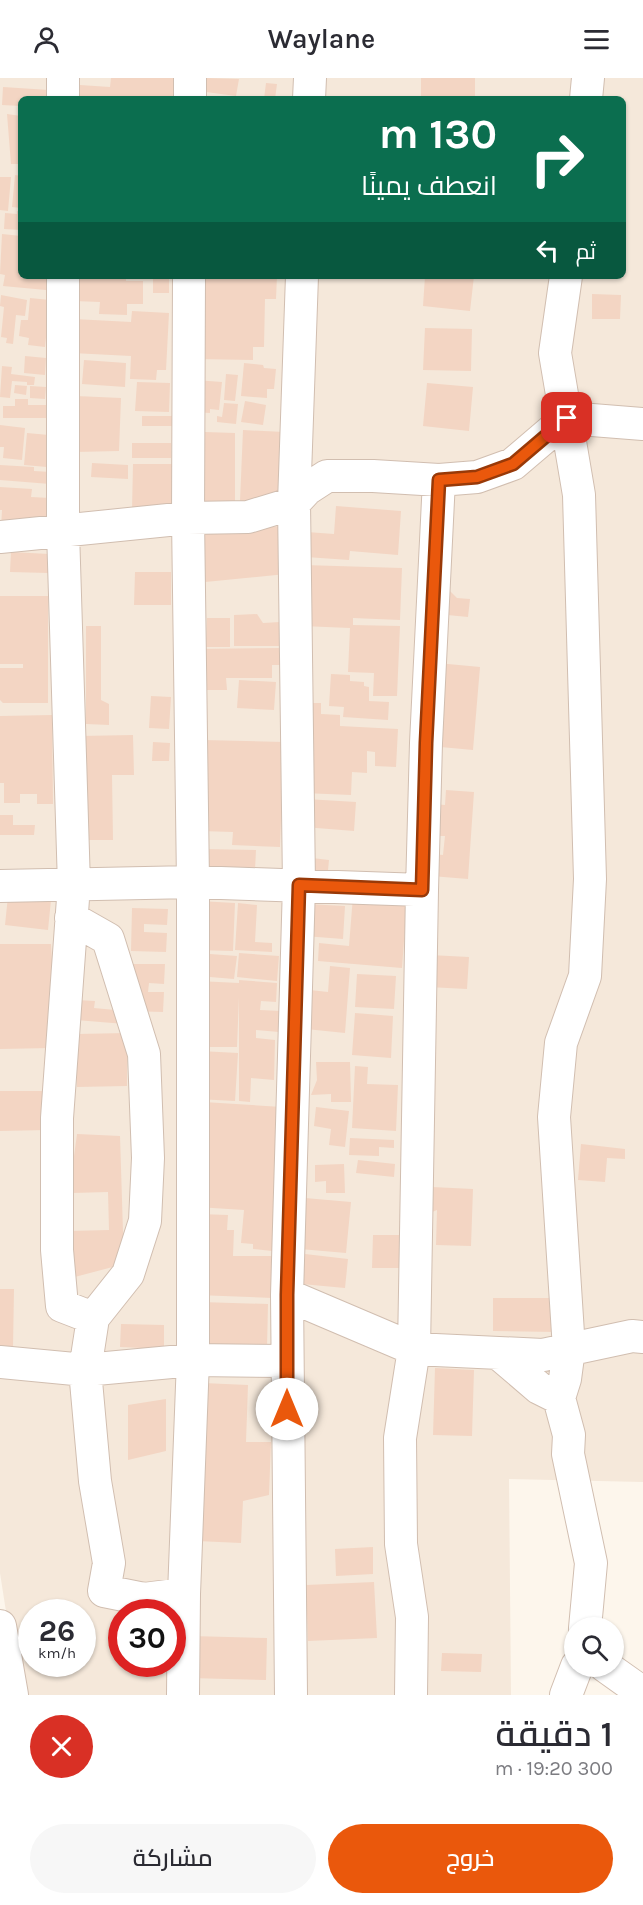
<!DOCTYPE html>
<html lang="ar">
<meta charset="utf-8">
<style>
body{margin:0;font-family:Karla,Cairo,sans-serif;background:#f7f7f7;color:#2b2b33;direction:rtl;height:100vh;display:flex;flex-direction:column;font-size:22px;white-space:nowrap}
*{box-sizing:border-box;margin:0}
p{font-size:20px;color:#7c7c81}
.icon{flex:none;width:33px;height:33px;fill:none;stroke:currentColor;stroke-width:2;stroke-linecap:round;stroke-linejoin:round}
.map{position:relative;height:1617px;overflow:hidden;direction:ltr}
.sheet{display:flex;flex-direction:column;background:#fff;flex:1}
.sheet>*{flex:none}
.banner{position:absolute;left:18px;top:18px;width:608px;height:183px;border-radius:9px;box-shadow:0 2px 4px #0004;direction:rtl;background:#0b6e4f;color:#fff;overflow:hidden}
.buttons{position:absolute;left:564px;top:1539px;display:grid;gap:12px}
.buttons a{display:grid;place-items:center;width:60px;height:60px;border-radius:50%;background:#fff;box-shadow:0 2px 4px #0004;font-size:30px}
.speed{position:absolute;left:18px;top:1521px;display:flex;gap:12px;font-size:30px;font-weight:700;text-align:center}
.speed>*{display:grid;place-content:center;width:78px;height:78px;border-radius:50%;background:#fff;box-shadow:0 2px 4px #0004;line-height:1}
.speed small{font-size:15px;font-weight:400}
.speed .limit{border:9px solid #d22;background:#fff;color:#111}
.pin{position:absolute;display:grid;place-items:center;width:51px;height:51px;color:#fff;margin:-26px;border-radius:12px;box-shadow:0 3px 9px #0006}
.me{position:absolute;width:66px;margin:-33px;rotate:0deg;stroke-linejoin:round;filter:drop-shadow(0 0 4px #0008)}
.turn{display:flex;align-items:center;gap:21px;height:126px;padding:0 30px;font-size:27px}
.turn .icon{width:78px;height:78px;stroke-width:2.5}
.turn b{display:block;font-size:42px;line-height:51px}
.then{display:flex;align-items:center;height:57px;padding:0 30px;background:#0003;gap:12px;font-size:22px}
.round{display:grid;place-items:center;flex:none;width:63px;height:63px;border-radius:32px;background:#f7f7f7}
.headline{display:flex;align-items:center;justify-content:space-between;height:102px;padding:0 30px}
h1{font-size:36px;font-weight:600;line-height:45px}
.action{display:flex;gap:12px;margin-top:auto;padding:12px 30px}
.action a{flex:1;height:69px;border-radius:36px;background:#ea580c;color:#fff;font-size:24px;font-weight:600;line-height:69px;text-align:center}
.action a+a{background:#f7f7f7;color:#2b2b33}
header{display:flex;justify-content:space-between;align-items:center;height:78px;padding:0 30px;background:#fff;font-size:27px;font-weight:600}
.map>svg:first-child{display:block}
.residential{fill:#f5e8da;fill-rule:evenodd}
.building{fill:#f3d5c3}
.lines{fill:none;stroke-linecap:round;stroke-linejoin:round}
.minor-casing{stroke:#d1beb0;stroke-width:34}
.minor{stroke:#fff;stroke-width:32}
.route-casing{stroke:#983908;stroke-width:15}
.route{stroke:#ea580c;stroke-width:10}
</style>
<header><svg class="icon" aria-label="menu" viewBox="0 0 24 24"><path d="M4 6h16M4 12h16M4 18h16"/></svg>Waylane<svg class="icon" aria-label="person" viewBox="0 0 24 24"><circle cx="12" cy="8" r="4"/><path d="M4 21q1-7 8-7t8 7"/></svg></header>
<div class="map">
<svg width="643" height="1617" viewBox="0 0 643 1617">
<rect width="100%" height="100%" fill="#fdf6ec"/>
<path class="residential" d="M0 0H643V1404L509 1401 511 1617H19L0 1495ZM21 21H622V198H21ZM32 1534H82V1586H32ZM122 1534H172V1586H122Z"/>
<path class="building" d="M111 0H179L178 21H111L80 18V7L110 9Z
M207 0 239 1 236 18 206 14Z
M421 0H475V21H421Z
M266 5 277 6 275 21H264Z
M3 9 49 12V21H21V28L2 27Z
M7 36 21 38V86H11Z
M15 97 21 98V130L12 129Z
M0 99H11L8 133 0 132Z
M17 133 21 134V152L4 151 5 135 17 136Z
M2 156 21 158V198H47L46 212 3 208 5 197 0 196Z
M75 198H126V203H143V226H127V237L99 236 100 224 74 223Z
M197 198H277L276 221H265L264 269H253V282L195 281Z
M425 198H474L470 233 423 228Z
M153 199 169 200V215H153Z
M592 216 621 217 620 241H592Z
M1 217 27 222 25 238 16 237 13 266 6 265 7 260 1 259 4 229 0 228Z
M30 220 50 222 45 269 28 267 29 260 19 258 21 242H28Z
M132 233 169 235 166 292H157L156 302 130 301 131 278 72 275 74 241 131 244Z
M425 250 472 251 471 293 423 292Z
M25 278 46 280 45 297 24 295Z
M84 282 126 285 125 309 82 306Z
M244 285 263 287 264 290 276 291 274 311H267V320L241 318Z
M2 288 12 289 11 296 35 299 34 307H27V304L12 303 10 320 0 319Z
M226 296 238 297 235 323 224 322Z
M195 302 222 304 219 332 210 331V335L192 334Z
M137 304 170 305 169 334 135 333Z
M427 305 473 309 469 353 423 348Z
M15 307 27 308 26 317 14 315Z
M30 308 46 309 45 321 30 320Z
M76 318 121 320 119 373 75 374Z
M15 321H28V327H50V340H3V328H15Z
M245 323 266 327 263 347 241 344Z
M224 325 238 326 236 346 217 344V338L222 339Z
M142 338H177V348H142Z
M0 347 25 350 22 382 3 380 4 369H0Z
M243 352 284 354 282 425 240 423Z
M205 354 235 355V432L196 431V367L205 368Z
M27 355 49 357 47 389 24 387Z
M132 365H171V380H132Z
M92 385 128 387V401L91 399Z
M133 386H173L172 433 132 432Z
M0 387 34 389V393L51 394 50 406 0 402Z
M0 409 32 411 31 419 50 420 47 453 1 450 2 432H0Z
M336 428 401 433 398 477 350 473 349 482 306 479 307 454 334 456Z
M281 448 286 496 205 504 200 456Z
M11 474 49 476 48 495 10 494Z
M304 487 402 490 400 542 353 540V547L400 548 397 618H373L374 595 348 594 350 550 302 548Z
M135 494H171V527H134Z
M440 503 457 520 470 521 468 539 437 536Z
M0 518H48V625H3L0 622V590H23V586H0Z
M257 536 263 545 280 544V568H234V537Z
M207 540H230V569H206Z
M86 548H101V622L109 626V647L86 646Z
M284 570V587H272V600H226L227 612H194V571Z
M437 585 480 589 473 672 430 668Z
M331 596 350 597V603L364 604V608L369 609V623L389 624 388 642 343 639 344 629 329 628Z
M239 602 276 604 274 632 237 630Z
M151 618 171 619 169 651 149 650Z
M307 625H321V636L340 637V648L398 651 396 689 375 688V674L367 673V695L352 694 351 717 303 715Z
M52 637 53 726H37V716H20V725H4V705H0V638Z
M133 657 134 697H112L113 762H81L80 658Z
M203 662 284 664 280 769 232 767 233 754 200 753Z
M153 664 170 665 169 683H152Z
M446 712 474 714 468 801 431 798 433 776 443 777 445 758H432L434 726 445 727Z
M306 721 356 724 354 753 304 749Z
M0 737H13V747H35L34 757H0Z
M203 771 256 772 255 792 202 790Z
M312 780 329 782 327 803 310 801Z
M8 818 51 822 48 852 5 847Z
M353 818 407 822 402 890 318 883 319 865 349 868Z
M199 823 235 825 233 873 196 872Z
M238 825 257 827 255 864 272 865V874L235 872Z
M306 826 345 828 343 861 304 858Z
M132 830 168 831 167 847 144 846V854L167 855 166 874 131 873Z
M0 866H51L54 918 51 970 0 971Z
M239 875 279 878 277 903 237 899Z
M210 876 237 878 234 901 198 898 209 883Z
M430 877 469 879 467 911 428 909Z
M127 886H165L164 906 149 905 148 914H164L163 934 126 933Z
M330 888 350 890 345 955 306 951 310 912 328 914Z
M357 896 396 898 394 931 355 929Z
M239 902 277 905 276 924 261 923 260 932 281 933 279 954 256 952V960L275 962 274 1002 251 1000 250 1024 239 1023V919L237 969H197L198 903 239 905Z
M77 922 95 923 94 930 126 933 125 946 76 942Z
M355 935 393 938 391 980 352 977Z
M127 955V1008L77 1009 76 956Z
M200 973 238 975 235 1023 197 1021Z
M316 984H350L351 1024H331V1016L311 1017 317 1002Z
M355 988 368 989 367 1006 398 1007 396 1053 352 1050Z
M0 1013H47V1052L0 1053Z
M204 1024 282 1029 272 1173 253 1171V1166L241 1165 244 1132 197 1129Z
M316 1029 349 1033 345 1069 329 1067 331 1051 314 1048Z
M77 1056 120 1058 124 1186 71 1200 69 1153 109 1152 108 1114 72 1115V1093Z
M350 1060 394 1062V1070L379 1069V1078L349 1077Z
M581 1066 625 1071V1081L607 1080 605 1104 578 1102Z
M358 1082 395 1086 394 1099 356 1095Z
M344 1086 345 1115H326V1103L315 1104V1087Z
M432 1109 473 1111 471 1168 436 1167 437 1132 432 1134Z
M305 1120 351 1124 346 1175 300 1171Z
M199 1136 228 1137 227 1152H234L233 1178H273V1220L197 1217Z
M373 1157H404V1190H372Z
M305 1176 348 1181 345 1210 302 1206Z
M0 1211H14L13 1270H0Z
M493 1220H558L557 1254 493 1253Z
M201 1224 268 1226 267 1270 199 1268Z
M121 1246 164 1247V1271L120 1269Z
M435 1290 474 1292 472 1358 433 1357Z
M203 1305 248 1307 246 1364H271L269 1417 243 1423 241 1465 197 1463Z
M166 1321V1373L128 1382V1327Z
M373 1469V1496L336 1498 335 1471Z
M374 1504 377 1560 308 1563 306 1507Z
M191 1558 267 1560 266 1602 190 1600Z
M442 1575 482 1576 481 1594 441 1593Z"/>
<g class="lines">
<g class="minor-casing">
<path id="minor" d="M63 21V0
M190 21V0
M309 21 310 0
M586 21 588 0
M63 198V453L74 807 57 1040V1172L62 1228 93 1240 85 1292 95 1403 109 1485 104 1513 144 1521 184 1516
M566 198 555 275 579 417 590 801 585 898 561 965 554 1039 569 1271 565 1301 559 1320 569 1357 568 1376 591 1485 585 1550
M0 459 188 440 248 439 294 425 307 411 327 398H373L439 402 477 399 513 386 567 340 643 346
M0 808 193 804 422 812
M71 840 108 861 144 976 148 1080 145 1143 128 1196 93 1240
M287 1217 414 1271 543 1277 632 1258 643 1259
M498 1275 539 1310 559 1320
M0 1284 85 1292 193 1282 287 1283
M0 1548 12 1617
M605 1588 643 1615
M183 1617 184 1516 193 1282V804L188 440 189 198
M291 1617 287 1217 299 807 294 425 302 198
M411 1617 412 1539 401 1466 400 1360 414 1271 422 812 426 665 439 402
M566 1617 577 1588"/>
</g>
<use href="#minor" class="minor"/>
</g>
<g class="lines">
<g class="route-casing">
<path id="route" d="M287 1331V1217L299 807 422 812 426 665 439 402 477 399 513 386 567 340"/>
</g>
<use href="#route" class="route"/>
</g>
</svg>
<div class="buttons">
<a><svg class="icon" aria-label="search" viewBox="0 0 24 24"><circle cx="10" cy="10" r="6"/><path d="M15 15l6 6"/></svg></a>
</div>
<div class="speed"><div>26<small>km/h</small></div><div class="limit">30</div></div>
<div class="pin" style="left:567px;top:340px;background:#d93025"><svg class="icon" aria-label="arrive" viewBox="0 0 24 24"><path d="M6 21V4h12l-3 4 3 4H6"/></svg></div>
<svg class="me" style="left:287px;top:1331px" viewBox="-20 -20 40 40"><circle r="19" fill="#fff"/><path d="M0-13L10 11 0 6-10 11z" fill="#ea580c"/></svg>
<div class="banner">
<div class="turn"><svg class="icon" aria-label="right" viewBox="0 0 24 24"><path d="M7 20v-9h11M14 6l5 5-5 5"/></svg><div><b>130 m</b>انعطف يمينًا</div></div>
<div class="then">ثم<svg class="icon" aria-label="left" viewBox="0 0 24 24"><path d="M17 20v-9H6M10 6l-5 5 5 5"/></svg></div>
</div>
</div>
<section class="sheet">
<div class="headline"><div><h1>1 دقيقة</h1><p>300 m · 19:20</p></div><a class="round" style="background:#d93025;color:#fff"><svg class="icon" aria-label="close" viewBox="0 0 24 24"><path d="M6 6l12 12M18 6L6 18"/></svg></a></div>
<div class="action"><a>خروج</a><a>مشاركة</a></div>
</section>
